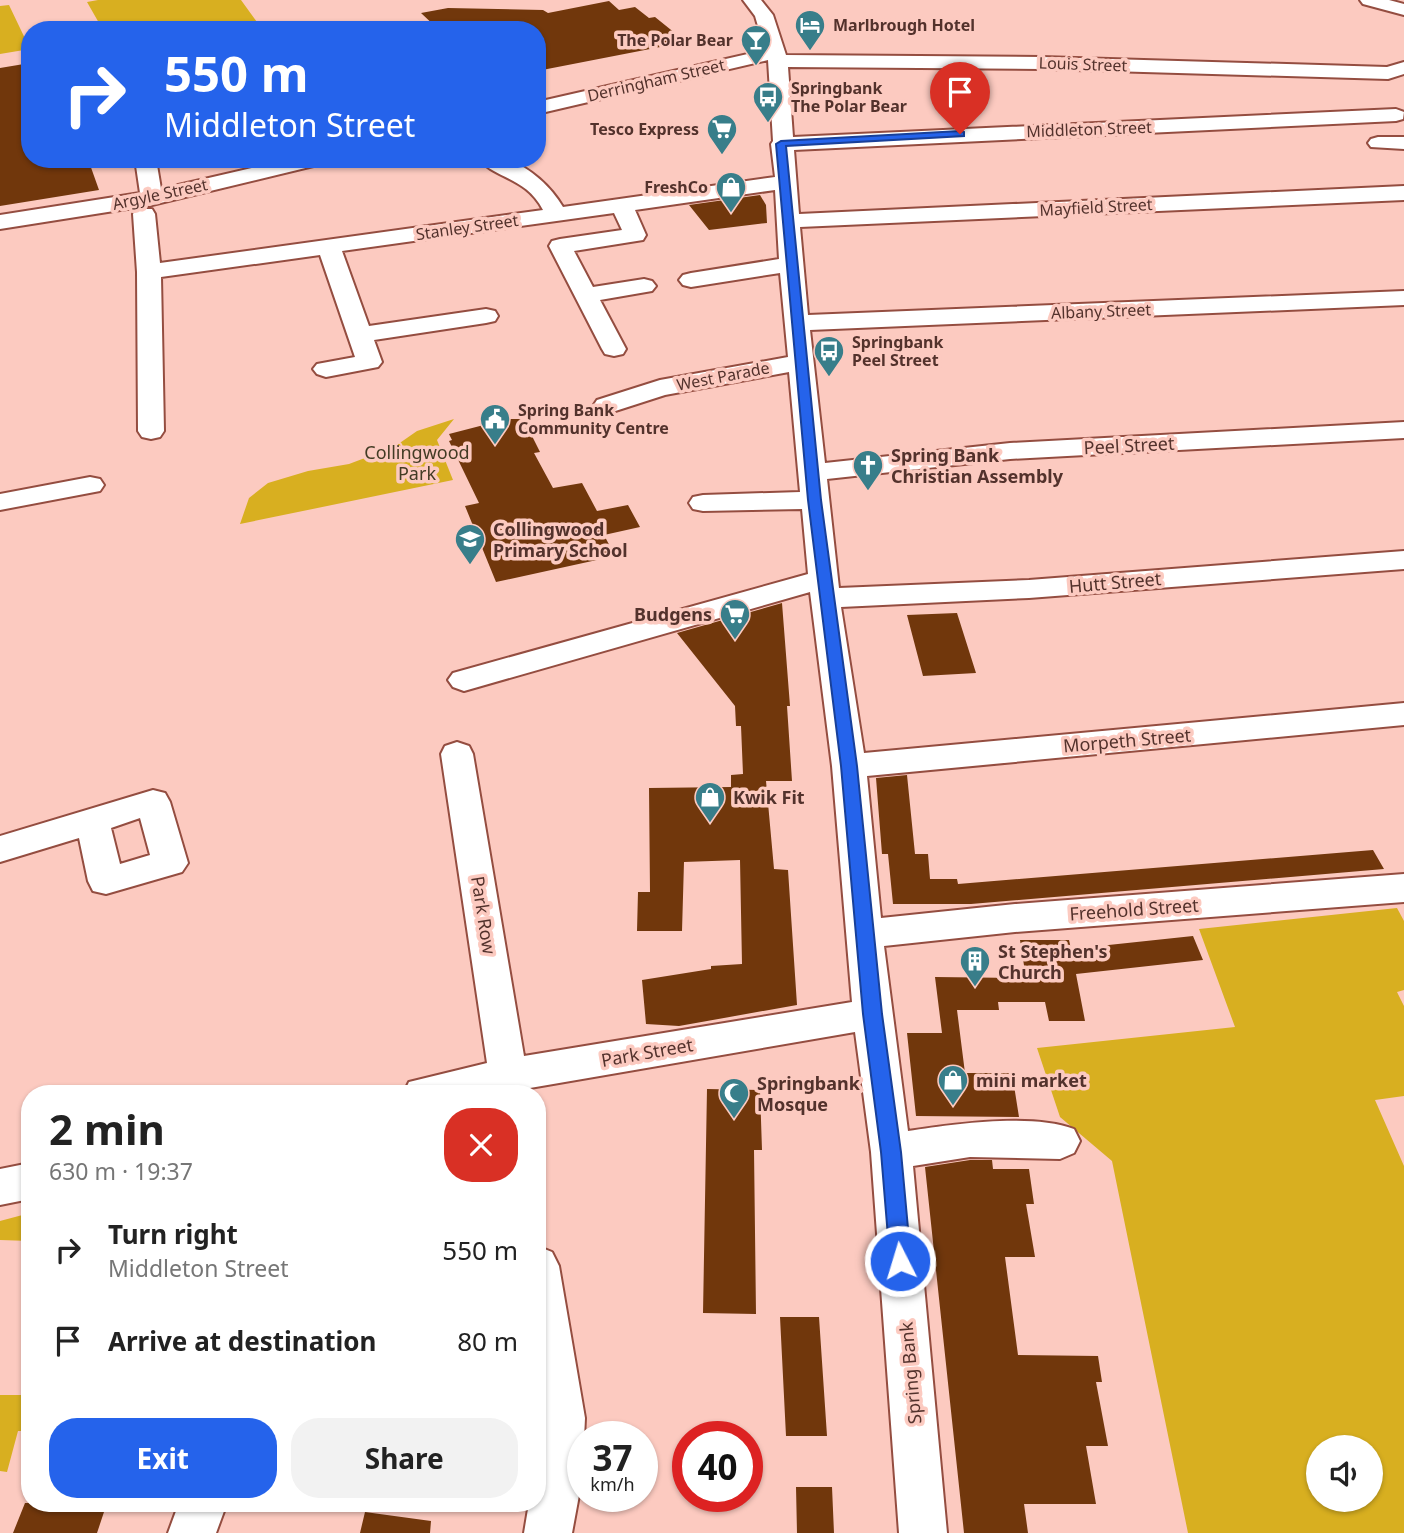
<!DOCTYPE html>
<meta charset="utf-8">
<style>
body{margin:0;font-family:"Noto Sans",sans-serif;background:#f2f2f2;color:#222;height:100vh;display:flex;flex-direction:column;font-size:26px;white-space:nowrap}
*{box-sizing:border-box;margin:0}
p{font-size:23px;color:#767676}
.icon{flex:none;width:38px;height:38px;fill:none;stroke:currentColor;stroke-width:2;stroke-linecap:round;stroke-linejoin:round}
.map{position:relative;flex:1;overflow:hidden}
.drawer{position:absolute;left:21px;top:1085px;width:525px;height:427px;display:flex;flex-direction:column;background:#fff;border-radius:28px;box-shadow:0 2px 5px #0004}
.drawer>*{flex:none}
.hud{position:absolute;left:21px;top:21px;width:525px;height:147px;border-radius:28px;box-shadow:0 2px 5px #0004;background:#2563eb;color:#fff;overflow:hidden}
.tools{position:absolute;left:1306px;top:1435px;display:grid;gap:14px}
.tools a{display:grid;place-items:center;width:77px;height:77px;border-radius:50%;background:#fff;box-shadow:0 2px 5px #0004;font-size:35px}
.speed{position:absolute;left:567px;top:1421px;display:flex;gap:14px;font-size:35px;font-weight:700;text-align:center}
.speed>*{display:grid;place-content:center;width:91px;height:91px;border-radius:50%;background:#fff;box-shadow:0 2px 5px #0004;line-height:1}
.speed small{font-size:18px;font-weight:400}
.speed .limit{border:10px solid #d22;background:#fff;color:#111}
.pin{position:absolute;display:grid;place-items:center;width:60px;height:60px;color:#fff;margin:-72px -30px;border-radius:50% 50% 50% 0;rotate:-45deg;box-shadow:0 0 7px #0007}
.pin .icon{rotate:45deg}
.me{position:absolute;width:77px;margin:-38px;rotate:355deg;stroke-linejoin:round;filter:drop-shadow(0 0 5px #0008)}
.turn{display:flex;align-items:center;gap:24px;height:147px;padding:0 28px;font-size:32px}
.turn .icon{width:91px;height:91px;stroke-width:2.5}
.turn b{display:block;font-size:49px;line-height:60px}
.round{display:grid;place-items:center;flex:none;width:74px;height:74px;border-radius:28px;background:#f2f2f2}
.head{display:flex;align-items:center;justify-content:space-between;height:119px;padding:0 28px}
h1{font-size:42px;font-weight:700;line-height:52px}
.primary-button{display:flex;gap:14px;margin-top:auto;padding:14px 28px}
.primary-button a{flex:1;height:80px;border-radius:28px;background:#2563eb;color:#fff;font-size:28px;font-weight:700;line-height:80px;text-align:center}
.primary-button a+a{background:#f2f2f2;color:#222}
ul{padding:0;list-style:none}
li{display:flex;align-items:center;gap:21px;height:91px;padding:0 28px}
li div{flex:1}
li b{display:block;font-size:26px}
li em{font-style:normal}
.map>svg:first-child{display:block}
.green{fill:#d8af20;fill-rule:evenodd}
.building{fill:#71370c}
.lines{fill:none;stroke-linecap:round;stroke-linejoin:round}
.minor-casing{stroke:#944d40;stroke-width:4}
.minor{fill:#fff;fill-rule:evenodd}
.route{fill:#2563eb;stroke:#184099;stroke-width:2}
.labels{text-anchor:middle;dominant-baseline:central;stroke-width:7;stroke-linejoin:round;paint-order:stroke}
.far-poi-label{font-size:16px;font-weight:bold;fill:#53322c;stroke:#fccac0;text-anchor:start}
.far-street-label{font-size:16px;fill:#53322c;stroke:#fccac0}
.street-label{font-size:18px;fill:#53322c;stroke:#fccac0}
.park-label{font-size:18px;fill:#433b24;stroke:#fccac0}
.poi-label{font-size:18px;font-weight:bold;fill:#53322c;stroke:#fccac0;text-anchor:start}
</style>
<div class="map">
<svg width="1404" height="1533" viewBox="0 0 1404 1533">
<rect width="100%" height="100%" fill="#fccac0"/>
<path class="green" d="M98 0H241L257 22 210 30H77L94 27 99 23 87 2Z
M9 5 30 49 0 54V6Z
M454 419 437 440 453 480 240 524 249 498 268 483 308 471 349 464 394 447 417 431Z
M1397 908 1404 921V990L1397 992 1404 1006V1096L1375 1100 1404 1166V1533H1188L1112 1161 1060 1117 1037 1048 1235 1027 1199 929ZM1318 1447H1370V1500H1318Z
M30 1213V1241L0 1240V1221Z
M0 1395H30V1431H18L7 1472 0 1471Z"/>
<path class="building" d="M609 1 619 10 635 7 649 18 655 17 686 42 537 71V30H439L421 13 448 8 543 10 548 13Z
M30 63V159H88L99 190 0 206V68Z
M760 195 766 205 767 223 709 230 689 205Z
M507 419H520L526 424 540 452 534 453 553 488 582 483 597 511 628 505 640 527 604 535 615 556 496 582 465 506 479 503 449 441 452 440 449 434Z
M782 603 790 706H787L792 781H766L774 869 788 870 797 1005 679 1026 646 1024 642 980 711 969V966L742 964 740 860 684 862 682 931H637L638 892H650L649 788 731 787V775L743 774 741 726H736L735 706 677 633Z
M957 613 976 673 923 676 907 615Z
M907 775 915 854H928L930 879H957L958 884 1373 850 1384 869 971 904H893L888 854H882L876 778Z
M1193 936 1203 960 1076 974 1085 1021H1049L1045 1002H998L999 1010H957L965 1073H1012L1019 1117 916 1116 907 1033H942L935 977 1026 978 1020 940H1069L1071 949Z
M707 1089 760 1090 762 1150H754L756 1314 703 1313Z
M970 1160H992L993 1169H1029L1034 1204H1026L1035 1257H1005L1018 1355 1098 1356 1102 1382H1096L1108 1446H1086L1096 1504H1024L1028 1533H964L925 1167Z
M780 1317H819L827 1436H786Z
M796 1487H832L834 1533H797Z
M25 1503H107L97 1533H13Z
M365 1512 431 1521 430 1533H360Z"/>
<g class="lines">
<g class="minor-casing">
<path id="minor" d="M743 0H761L773 15 786 55 1041 57 1387 67 1404 62V74L1388 79 1041 69 788 67 793 137 1396 109 1404 112 1403 119 1396 121 794 150 799 214 1404 186V200L800 227 808 315 1404 291V305L810 330 825 463 1010 443 1404 422V438L1010 459 827 479 839 588 1029 580 1404 551V569L1029 598 841 607 864 753 1404 703V725L867 776 881 918 1015 904 1404 874V902L1015 932 884 946 908 1131C954 1124 1031 1113 1074 1129L1080 1141 1074 1153 1060 1159 970 1157 913 1166 947 1533H899L871 1152 855 1032 530 1088 531 1094H403L409 1082 487 1063 441 754 445 746 457 742 469 746 473 754 524 1056 852 1002 832 766 810 592 464 691 453 687 448 680 453 673 808 574 802 509 703 511 693 509 689 503 693 497 703 495 800 492 789 372 665 395 606 414 597 412 593 406 597 400 660 380 788 357 780 273 691 287 683 285 679 280 683 275 691 273 779 259 775 190 635 210 646 235 643 240 574 251 593 287 644 279 652 281 656 286 652 291 600 300 626 349 623 354 614 356 605 354 602 349 549 246 552 241 560 239 622 230 614 213 342 251 369 326 486 309 495 311 498 316 495 321 486 323 374 340 382 362 378 367 326 377 317 374 313 369 317 364 355 357 320 255 161 277 164 431 160 437 151 439 142 437 138 431 137 272 133 214 136 209H152L155 214 160 263 543 210C526 177 495 179 479 159 487 159 499 157 507 160 530 167 551 187 563 207L775 177 771 144 773 141 768 60 537 114V102L765 50 755 16Z
M1360 0H1389L1404 4V15L1363 4Z
M1378 137H1404V149L1371 147 1368 143 1371 139Z
M135 159H156L161 189 291 159H329L326 163 152 205 0 229V215L140 193Z
M90 477 100 479 104 485 100 491 0 510V494Z
M153 790 165 793 170 802 188 863 182 872 106 894 93 891 88 881 79 838 0 862V836ZM140 818 150 855 120 864 111 828Z
M30 1163V1199L0 1205V1169Z
M537 1246 552 1252 559 1266 585 1418 582 1479 572 1533H524L529 1503H537Z
M179 1503H227L216 1533H168Z"/>
</g>
<use href="#minor" class="minor"/>
</g>
<path class="route" d="M960 131 964 132V136L786 146 821 500 857 766 882 1014 901 1152 911 1261 908 1267 900 1270 893 1267 890 1261 881 1152 863 1014 841 766 808 500 776 144 781 141Z"/>
<defs>
<g id="hotel-pin" transform="scale(1.575)"><path d="M0 17L-7.5 6A9.5 9.5 0 1 1 7.5 6Z" fill="#387e8a" stroke="#fccac0"/><path d="M-6-4.5h1.5V1H6V5H4.5V3h-9V5H-6ZM-4 0a1.8 1.8 0 1 1 3.6 0ZM.5 0V-2.5h3Q6-2.5 6 0Z" fill="#fff"/></g>
<g id="bar-pin" transform="scale(1.575)"><path d="M0 17L-7.5 6A9.5 9.5 0 1 1 7.5 6Z" fill="#387e8a" stroke="#fccac0"/><path d="M-6-5H6L.8 .8V4.5H3.5V6h-7V4.5H-.8V.8Z" fill="#fff"/></g>
<g id="bus-pin" transform="scale(1.575)"><path d="M0 17L-7.5 6A9.5 9.5 0 1 1 7.5 6Z" fill="#387e8a" stroke="#fccac0"/><path d="M-5-6H5V4H4V6H2V4H-2V6H-4V4H-5ZM-3.5-4V0h7V-4ZM-3.5 1.2v1.5H-2V1.2ZM2 1.2v1.5H3.5V1.2Z" fill="#fff"/></g>
<g id="supermarket-pin" transform="scale(1.575)"><path d="M0 17L-7.5 6A9.5 9.5 0 1 1 7.5 6Z" fill="#387e8a" stroke="#fccac0"/><path d="M-6-5.5h2.5l.6 2H6L4.5 2H-2.5L-4.4-4H-6ZM-1.5 3.2a1.3 1.3 0 1 0 .1 0ZM3 3.2a1.3 1.3 0 1 0 .1 0Z" fill="#fff"/></g>
<g id="shop-pin" transform="scale(1.575)"><path d="M0 17L-7.5 6A9.5 9.5 0 1 1 7.5 6Z" fill="#387e8a" stroke="#fccac0"/><path d="M-5-2.5h2.3a2.7 3.5 0 0 1 5.4 0H5L5.5 6h-11ZM-1.5-2.5h3a1.5 2.3 0 0 0-3 0Z" fill="#fff"/></g>
<g id="civic-pin" transform="scale(1.575)"><path d="M0 17L-7.5 6A9.5 9.5 0 1 1 7.5 6Z" fill="#387e8a" stroke="#fccac0"/><path d="M-.6-6.5H3V-4.5H.6V-3L4-1V1h2V6H-6V1h2V-1L-.6-3ZM-1.2 2.5V6h2.4V2.5Z" fill="#fff"/></g>
<g id="church-pin" transform="scale(1.575)"><path d="M0 17L-7.5 6A9.5 9.5 0 1 1 7.5 6Z" fill="#387e8a" stroke="#fccac0"/><path d="M-1.2-6h2.4v3.5h3.3v2.4h-3.3V6h-2.4V-.1h-3.3v-2.4h3.3Z" fill="#fff"/></g>
<g id="school-pin" transform="scale(1.575)"><path d="M0 17L-7.5 6A9.5 9.5 0 1 1 7.5 6Z" fill="#387e8a" stroke="#fccac0"/><path d="M0-5L7-2L0 1L-7-2ZM-4 1L0 2.5L4 1V4Q0 6-4 4Z" fill="#fff"/></g>
<g id="building-pin" transform="scale(1.575)"><path d="M0 17L-7.5 6A9.5 9.5 0 1 1 7.5 6Z" fill="#387e8a" stroke="#fccac0"/><path d="M-4-6H4V6H1V3H-1V6H-4ZM-2.5-4.3h1.7v1.8h-1.7ZM.8-4.3h1.7v1.8H.8ZM-2.5-1h1.7V.8h-1.7ZM.8-1h1.7V.8H.8Z" fill="#fff"/></g>
<g id="mosque-pin" transform="scale(1.575)"><path d="M0 17L-7.5 6A9.5 9.5 0 1 1 7.5 6Z" fill="#387e8a" stroke="#fccac0"/><path d="M3.5-4.9A6 6 0 1 0 3.5 4.9A5 5 0 1 1 3.5-4.9Z" fill="#fff"/></g>
</defs>
<g fill-rule="evenodd">
<use href="#hotel-pin" x="810" y="25"/>
<use href="#bar-pin" x="756" y="40"/>
<use href="#bus-pin" x="768" y="97"/>
<use href="#supermarket-pin" x="722" y="129"/>
<use href="#shop-pin" x="731" y="187"/>
<use href="#bus-pin" x="829" y="351"/>
<use href="#civic-pin" x="495" y="419"/>
<use href="#church-pin" x="868" y="465"/>
<use href="#school-pin" x="470" y="539"/>
<use href="#supermarket-pin" x="735" y="614"/>
<use href="#shop-pin" x="710" y="797"/>
<use href="#building-pin" x="975" y="961"/>
<use href="#shop-pin" x="953" y="1080"/>
<use href="#mosque-pin" x="734" y="1093"/>
</g>
<g class="labels">
<g class="far-poi-label">
<text x="833" y="25">Marlbrough Hotel</text>
<text x="733" y="40" text-anchor="end">The Polar Bear</text>
<text x="791" y="88">Springbank<tspan x="791" dy="18">The Polar Bear</tspan></text>
<text x="699" y="129" text-anchor="end">Tesco Express</text>
<text x="708" y="187" text-anchor="end">FreshCo</text>
<text x="852" y="342">Springbank<tspan x="852" dy="18">Peel Street</tspan></text>
<text x="518" y="410">Spring Bank<tspan x="518" dy="18">Community Centre</tspan></text>
</g>
<g class="far-street-label">
<text transform="translate(1083 64) rotate(2)">Louis Street</text>
<text transform="translate(656 80) rotate(-13)">Derringham Street</text>
<text transform="translate(1089 129) rotate(-2)">Middleton Street</text>
<text transform="translate(160 194) rotate(-12)">Argyle Street</text>
<text transform="translate(1096 207) rotate(-3)">Mayfield Street</text>
<text transform="translate(467 227) rotate(-8)">Stanley Street</text>
<text transform="translate(1101 311) rotate(-2)">Albany Street</text>
<text transform="translate(723 376) rotate(-11)">West Parade</text>
</g>
<g class="street-label">
<text transform="translate(1129 445) rotate(-3)">Peel Street</text>
<text transform="translate(1115 582) rotate(-5)">Hutt Street</text>
<text transform="translate(1127 740) rotate(-5)">Morpeth Street</text>
<text transform="translate(1134 909) rotate(-4)">Freehold Street</text>
<text transform="translate(484 915) rotate(81)">Park Row</text>
<text transform="translate(647 1052) rotate(-10)">Park Street</text>
<text transform="translate(910 1373) rotate(-95)">Spring Bank</text>
</g>
<g class="park-label">
<text x="417" y="452">Collingwood<tspan x="417" dy="21">Park</tspan></text>
</g>
<g class="poi-label">
<text x="891" y="455">Spring Bank<tspan x="891" dy="21">Christian Assembly</tspan></text>
<text x="493" y="529">Collingwood<tspan x="493" dy="21">Primary School</tspan></text>
<text x="712" y="614" text-anchor="end">Budgens</text>
<text x="733" y="797">Kwik Fit</text>
<text x="998" y="951">St Stephen's<tspan x="998" dy="21">Church</tspan></text>
<text x="976" y="1080">mini market</text>
<text x="757" y="1083">Springbank<tspan x="757" dy="21">Mosque</tspan></text>
</g>
</g>
</svg>
<div class="tools">
<a><svg class="icon" aria-label="sound" viewBox="0 0 24 24"><path d="M4 9h4l5-4v14l-5-4H4zM17 9q2 3 0 6"/></svg></a>
</div>
<div class="speed"><div>37<small>km/h</small></div><div class="limit">40</div></div>
<div class="pin" style="left:960px;top:134px;background:#d93025"><svg class="icon" aria-label="arrive" viewBox="0 0 24 24"><path d="M6 21V4h12l-3 4 3 4H6"/></svg></div>
<svg class="me" style="left:900px;top:1261px" viewBox="-20 -20 40 40"><circle r="17" fill="#2563eb" stroke="#fff" stroke-width="3"/><path d="M0-11L8 9 0 5-8 9z" fill="#fff"/></svg>
<div class="hud">
<div class="turn"><svg class="icon" aria-label="right" viewBox="0 0 24 24"><path d="M7 20v-9h11M14 6l5 5-5 5"/></svg><div><b>550 m</b>Middleton Street</div></div>
</div>
<section class="drawer">
<div class="head"><div><h1>2 min</h1><p>630 m · 19:37</p></div><a class="round" style="background:#d93025;color:#fff"><svg class="icon" aria-label="close" viewBox="0 0 24 24"><path d="M6 6l12 12M18 6L6 18"/></svg></a></div>
<ul>
<li><svg class="icon" aria-label="right" viewBox="0 0 24 24"><path d="M7 20v-9h11M14 6l5 5-5 5"/></svg><div><b>Turn right</b><p>Middleton Street</p></div><em>550 m</em></li>
<li><svg class="icon" aria-label="arrive" viewBox="0 0 24 24"><path d="M6 21V4h12l-3 4 3 4H6"/></svg><div><b>Arrive at destination</b></div><em>80 m</em></li>
</ul>
<div class="primary-button"><a>Exit</a><a>Share</a></div>
</section>
</div>
